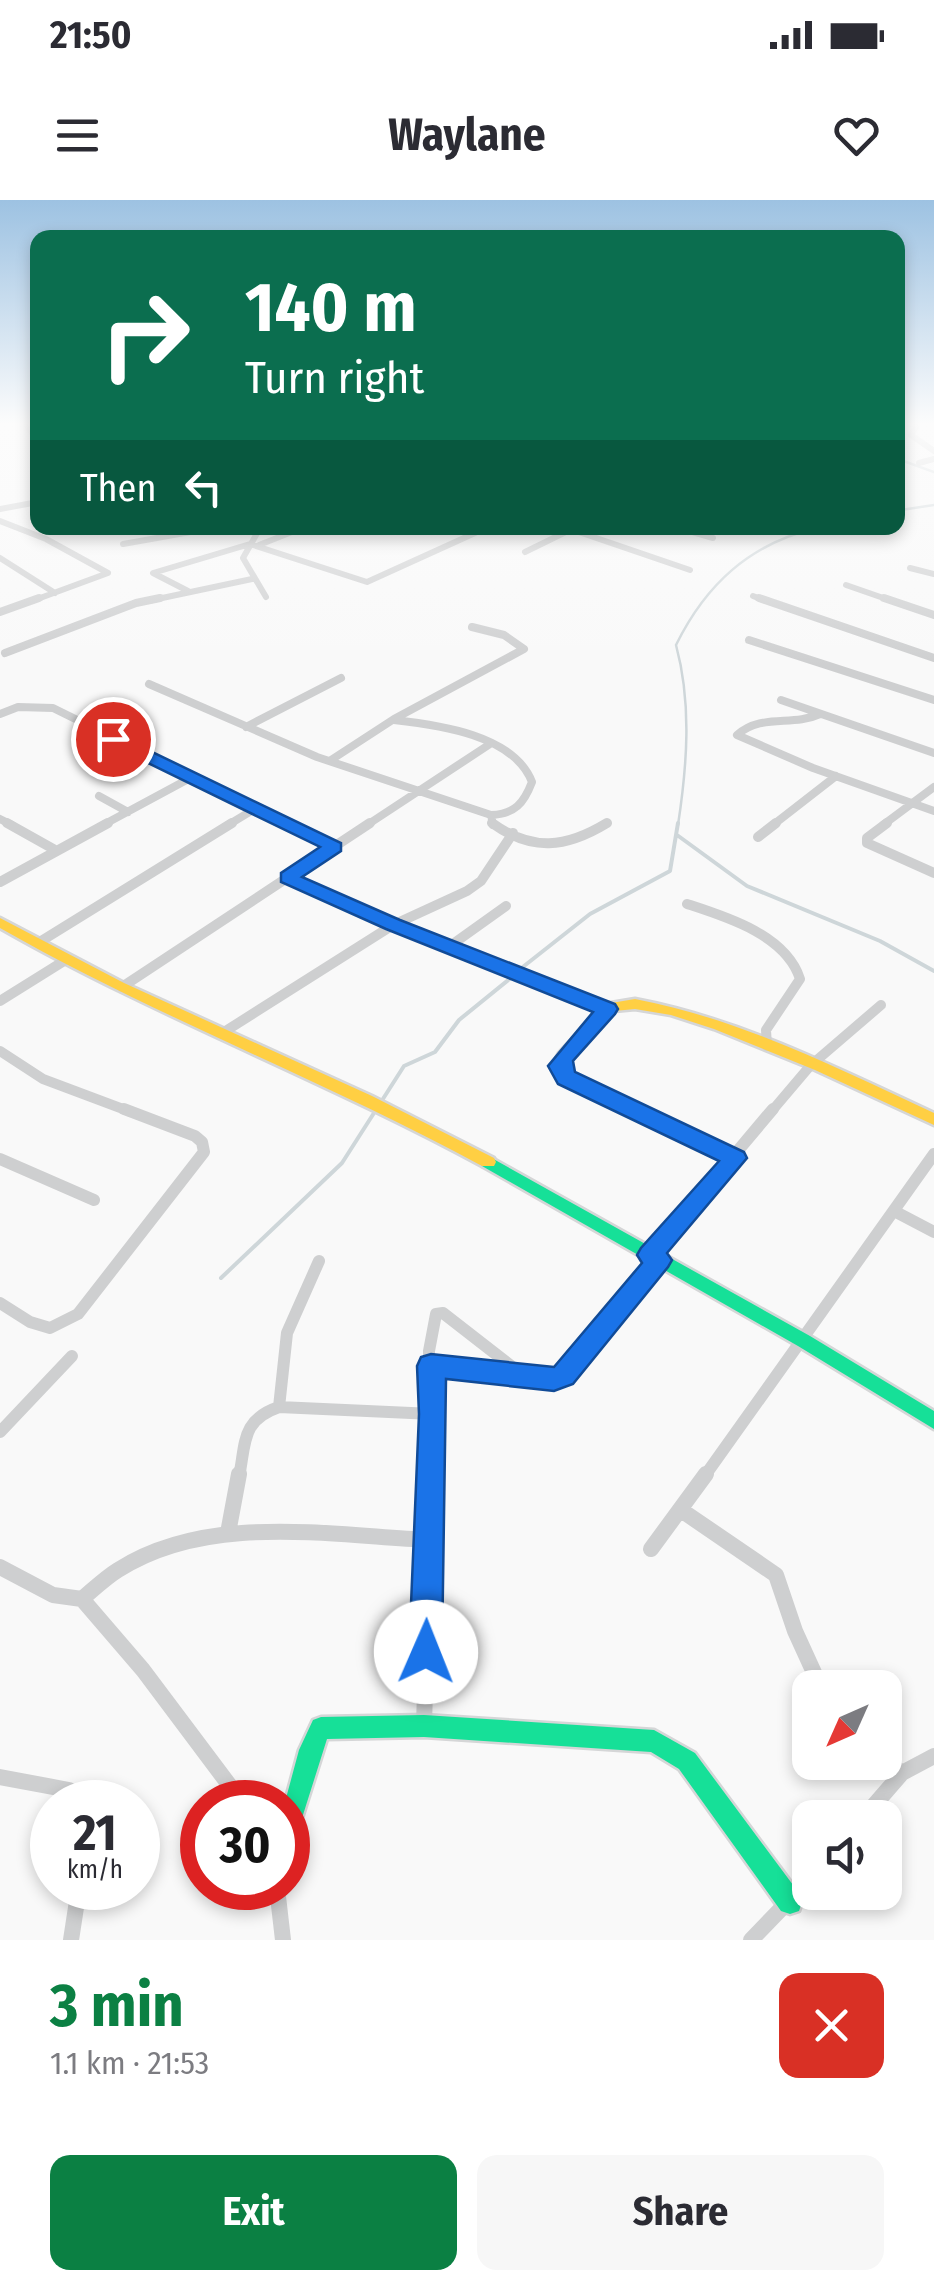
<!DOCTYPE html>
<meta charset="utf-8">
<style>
body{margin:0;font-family:"Fira Sans Condensed",sans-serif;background:#f7f7f7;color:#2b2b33;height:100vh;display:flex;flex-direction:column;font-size:38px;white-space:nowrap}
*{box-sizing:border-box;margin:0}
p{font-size:32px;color:#7c7c81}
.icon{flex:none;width:55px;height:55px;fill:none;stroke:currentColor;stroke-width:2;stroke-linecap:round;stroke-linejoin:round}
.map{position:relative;height:1740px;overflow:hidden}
.side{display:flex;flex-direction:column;background:#fff;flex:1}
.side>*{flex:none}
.hud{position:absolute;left:30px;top:30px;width:875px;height:305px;border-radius:20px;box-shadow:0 5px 15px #0003;background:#0b6e4f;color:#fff;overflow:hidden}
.needle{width:65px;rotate:225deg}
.controls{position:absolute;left:792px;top:1470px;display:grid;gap:20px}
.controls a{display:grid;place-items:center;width:110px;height:110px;border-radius:20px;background:#fff;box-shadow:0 5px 15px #0003;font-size:50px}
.speed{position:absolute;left:30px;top:1580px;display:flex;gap:20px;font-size:50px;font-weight:700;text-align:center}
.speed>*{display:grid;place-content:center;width:130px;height:130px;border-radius:50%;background:#fff;box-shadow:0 5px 15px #0003;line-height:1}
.speed small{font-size:25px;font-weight:400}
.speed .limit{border:15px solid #d22;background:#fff;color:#111}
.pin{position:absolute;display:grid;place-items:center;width:85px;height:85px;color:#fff;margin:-42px;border:5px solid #fff;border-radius:50%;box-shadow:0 2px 10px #0007}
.me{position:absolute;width:110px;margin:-55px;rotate:1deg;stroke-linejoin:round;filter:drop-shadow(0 0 8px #0008)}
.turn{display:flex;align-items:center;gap:35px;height:210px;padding:0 50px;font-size:45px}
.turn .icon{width:130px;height:130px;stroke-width:2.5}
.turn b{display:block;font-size:70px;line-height:85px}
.then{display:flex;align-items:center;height:95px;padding:0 50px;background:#0003;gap:20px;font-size:38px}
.round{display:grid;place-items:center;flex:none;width:105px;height:105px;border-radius:20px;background:#f7f7f7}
.headline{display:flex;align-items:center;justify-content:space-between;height:170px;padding:0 50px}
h1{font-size:60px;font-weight:700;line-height:75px;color:#0b8043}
.button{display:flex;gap:20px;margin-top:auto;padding:20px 50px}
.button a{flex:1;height:115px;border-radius:20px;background:#0b8043;color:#fff;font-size:40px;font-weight:700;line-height:115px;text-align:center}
.button a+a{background:#f7f7f7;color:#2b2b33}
.status{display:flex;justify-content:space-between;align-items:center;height:70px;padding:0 50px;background:#fff;direction:ltr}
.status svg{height:28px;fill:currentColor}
header{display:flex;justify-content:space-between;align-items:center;height:130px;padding:0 50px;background:#fff;font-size:45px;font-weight:700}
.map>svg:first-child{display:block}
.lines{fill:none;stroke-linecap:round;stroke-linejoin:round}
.stream-far1{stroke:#ced6d9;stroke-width:2.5}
.stream{stroke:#ced6d9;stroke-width:4}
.fast-casing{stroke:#d5d6d7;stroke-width:5}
.slow-casing{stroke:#d5d6d7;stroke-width:5}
.street-far4{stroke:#cecfd0;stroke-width:6}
.street-far3{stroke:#cecfd0;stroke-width:8}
.street-far2{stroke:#cecfd0;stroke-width:10}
.street-far1{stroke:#cecfd0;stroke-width:12}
.street{stroke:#cecfd0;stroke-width:16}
.fast{fill:#16e098;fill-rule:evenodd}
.slow{fill:#ffcf43;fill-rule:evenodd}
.route{fill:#1a73e8;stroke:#114b97;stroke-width:2.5}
</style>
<div class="status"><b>21:50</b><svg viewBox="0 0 49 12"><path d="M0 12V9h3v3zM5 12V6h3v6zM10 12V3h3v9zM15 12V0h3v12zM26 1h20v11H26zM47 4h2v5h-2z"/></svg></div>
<header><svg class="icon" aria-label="menu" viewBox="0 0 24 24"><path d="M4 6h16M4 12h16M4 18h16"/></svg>Waylane<svg class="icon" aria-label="heart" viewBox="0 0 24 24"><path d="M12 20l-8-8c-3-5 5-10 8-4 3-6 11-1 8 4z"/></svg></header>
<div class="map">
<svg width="934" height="1740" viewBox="0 0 934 1740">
<rect width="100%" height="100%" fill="#f9f9f9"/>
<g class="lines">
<path class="stream-far1" d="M898 259 934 272
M898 315 901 310 934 305
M678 625C687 566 692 504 676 445 706 384 750 344 816 328"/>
<path class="stream" d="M677 635 747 686 880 741 934 771
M519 770 590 714 670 671 678 623
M221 1078 342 963 404 866 435 852 459 820 512 777"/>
<g class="fast-casing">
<path id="fast" d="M488 956 810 1136 934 1211V1229L798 1146 482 966 480 962 482 958Z
M424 1515 654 1530 695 1553 799 1693 802 1702 799 1711 790 1714 781 1711 679 1569 651 1552 424 1537 327 1539 302 1618 296 1629 288 1633V1602H285L299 1550 313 1520 321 1517Z"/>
</g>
<g class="slow-casing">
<path id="slow" d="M0 718 124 783 372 896 494 958 496 962 494 966H482C324 880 156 817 0 728Z
M635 799C741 819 837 868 934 913V925L815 870 714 829 671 815 635 809 614 811 570 860 567 866 572 874 741 954 743 958 741 962H729L562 882 552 866 559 853 605 804Z"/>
</g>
<path class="street-far4" d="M25 223 38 241
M918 223 911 235 934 251
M919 263 934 259
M0 309 38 302
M0 321 46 339 108 373 32 401
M260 328 243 358 266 397
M679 328 713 338
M570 329 690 370
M123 344 213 328
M259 345 302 328
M525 352 574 328
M0 358 55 393
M910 368 934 374
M846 385 892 401
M188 391 153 373 250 344 367 382 486 328
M753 396 766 401
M148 401 252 379"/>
<path class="street-far3" d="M759 398 934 458
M884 398 934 415
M0 412 39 398
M749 440 934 500
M5 453 136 403 160 398
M149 484 317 557 491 615 493 625
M781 500 934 553
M0 514 18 507 53 508 290 625
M820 514C792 527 762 513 737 535L813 568 934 611
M394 520C439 525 514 535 532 582 524 603 515 614 491 615
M246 527 341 478
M331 560 394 519 524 449 504 435 472 427
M99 596 128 612
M0 619 12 625
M103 625 194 576
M228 625 258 607
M367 625 490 544
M603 625 607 623
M773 625 836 576
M883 625 934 587"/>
<path class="street-far2" d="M7 623 57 651
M285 623 334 647
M492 623C532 652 566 648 607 623
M887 623 867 638V643L934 673
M758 637 776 623
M288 678 393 725 607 809
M0 682 108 623
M687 704C727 717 786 735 800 779L766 830 767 846
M38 743 232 623
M450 746 506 706
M122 787 370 623
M0 801 64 761
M224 832 393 725 467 691 481 681 513 633
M0 851 43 879 131 912
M771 912 810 866 881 805"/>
<path class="street-far1" d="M0 959 94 1000
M894 1011 934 1032
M650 1055 773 909
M0 1103 30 1122 50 1128 78 1114 204 952 202 942 195 936 124 909
M431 1166 555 1179 564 1176 659 1060
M279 1207 287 1133 319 1061
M0 1232 72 1156
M239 1277C246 1242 241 1220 279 1207L433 1214
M431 1277 429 1151 436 1114 443 1113 524 1176
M704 1277 934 954"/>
<path class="street" d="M681 1310 776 1375 795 1431 821 1488
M228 1333 239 1274
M651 1349 706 1274
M0 1367 53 1395 82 1399 143 1470 242 1602
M82 1399C94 1389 105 1378 118 1370 207 1313 328 1335 428 1340
M424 1526 431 1274
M885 1560 902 1573
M0 1577 69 1590 84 1602
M863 1618 902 1573 934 1556
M277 1688 283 1740
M71 1740 79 1688
M751 1740 810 1679"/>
<use href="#fast" class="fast"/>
<use href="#slow" class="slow"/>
</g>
<linearGradient id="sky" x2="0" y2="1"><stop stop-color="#9dc2e2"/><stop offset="0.48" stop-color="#fcfcfc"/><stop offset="1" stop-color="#fcfcfc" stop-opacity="0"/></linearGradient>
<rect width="934" height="466" fill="url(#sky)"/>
<path class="route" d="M107 536H119L341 643V651L302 677 400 720 615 804 618 809 615 814 573 861 575 872 744 952 747 958 667 1053 672 1060 668 1067 573 1184 554 1191 446 1179 442 1452 437 1463 426 1468 414 1463 409 1452 419 1214 417 1166 421 1157 431 1154 554 1167 642 1063 637 1055 641 1048 719 961 558 884 548 866 593 812 386 729 281 682V673L320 647 107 543Z"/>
</svg>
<div class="controls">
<a><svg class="needle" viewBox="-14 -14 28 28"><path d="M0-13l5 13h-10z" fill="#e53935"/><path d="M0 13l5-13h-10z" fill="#7c7c81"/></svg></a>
<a><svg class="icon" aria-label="sound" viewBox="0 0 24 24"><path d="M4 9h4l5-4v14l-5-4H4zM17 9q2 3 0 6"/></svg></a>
</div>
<div class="speed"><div>21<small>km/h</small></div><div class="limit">30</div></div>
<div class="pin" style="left:113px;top:539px;background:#d93025"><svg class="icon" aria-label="arrive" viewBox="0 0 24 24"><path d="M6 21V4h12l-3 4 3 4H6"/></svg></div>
<svg class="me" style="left:426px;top:1452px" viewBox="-20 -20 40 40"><circle r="19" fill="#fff"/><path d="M0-13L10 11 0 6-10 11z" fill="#1a73e8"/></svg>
<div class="hud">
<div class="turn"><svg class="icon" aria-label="right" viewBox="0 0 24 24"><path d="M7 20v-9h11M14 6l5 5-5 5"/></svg><div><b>140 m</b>Turn right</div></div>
<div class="then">Then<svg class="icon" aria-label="left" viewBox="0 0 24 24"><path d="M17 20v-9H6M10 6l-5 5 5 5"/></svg></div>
</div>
</div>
<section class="side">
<div class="headline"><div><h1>3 min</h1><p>1.1 km · 21:53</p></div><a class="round" style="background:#d93025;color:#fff"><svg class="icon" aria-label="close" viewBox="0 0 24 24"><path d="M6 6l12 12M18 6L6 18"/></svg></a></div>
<div class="button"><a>Exit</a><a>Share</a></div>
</section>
